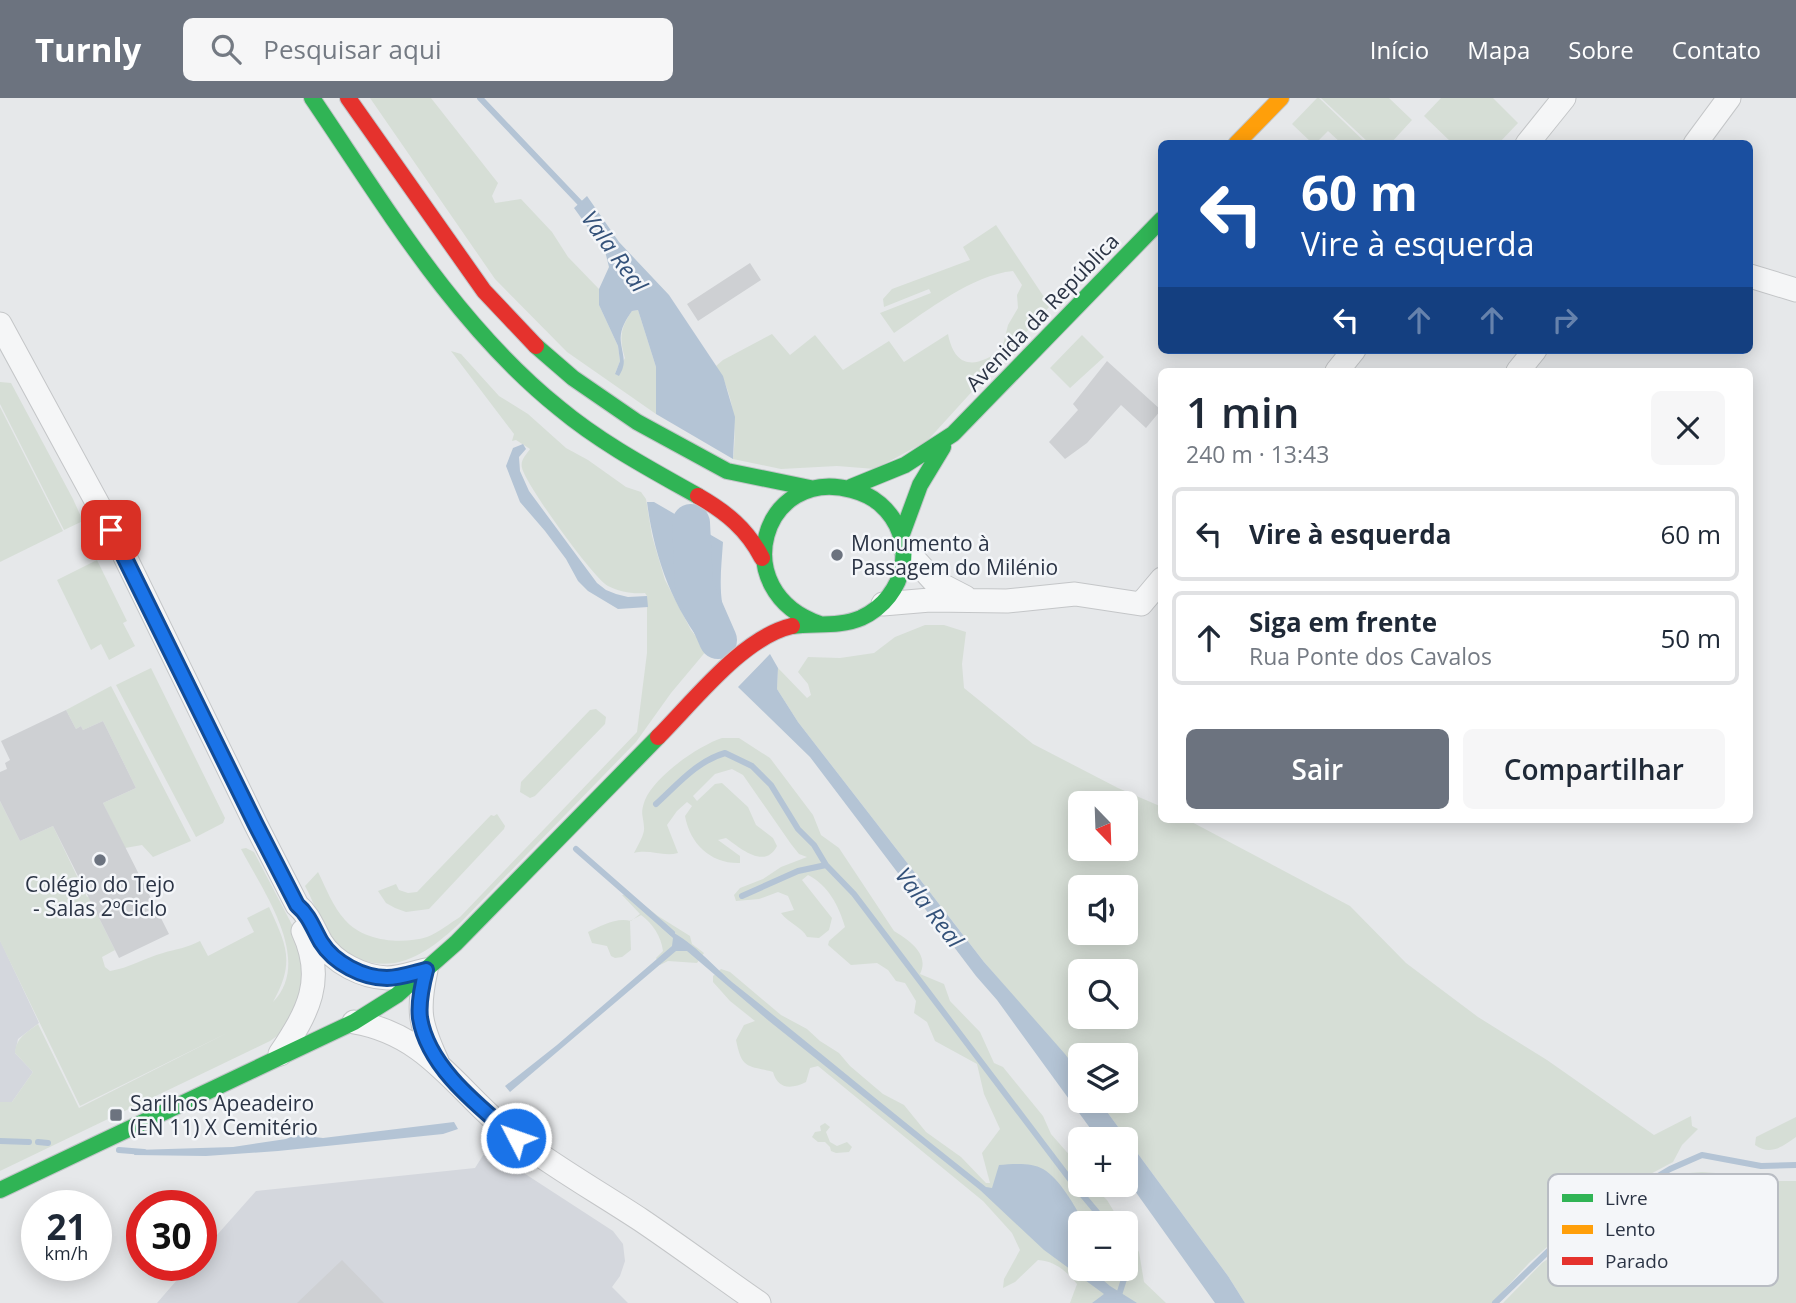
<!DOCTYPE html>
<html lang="pt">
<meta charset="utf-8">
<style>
body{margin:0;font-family:"Open Sans",sans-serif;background:#f6f6f7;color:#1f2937;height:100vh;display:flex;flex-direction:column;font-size:26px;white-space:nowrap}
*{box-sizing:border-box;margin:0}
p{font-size:23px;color:#747a83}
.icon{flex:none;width:38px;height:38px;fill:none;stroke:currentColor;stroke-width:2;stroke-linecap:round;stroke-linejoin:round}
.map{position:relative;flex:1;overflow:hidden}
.side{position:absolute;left:1158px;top:270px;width:595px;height:455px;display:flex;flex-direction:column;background:#fff;border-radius:10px;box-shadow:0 4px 18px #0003}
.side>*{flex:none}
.guide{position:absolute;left:1158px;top:42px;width:595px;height:214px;border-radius:10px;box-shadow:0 4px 18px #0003;background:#1a4fa0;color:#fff;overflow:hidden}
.needle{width:46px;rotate:157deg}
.controls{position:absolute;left:1068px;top:693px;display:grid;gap:14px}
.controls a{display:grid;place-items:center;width:70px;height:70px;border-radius:10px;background:#fff;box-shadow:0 4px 18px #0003;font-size:35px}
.speed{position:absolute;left:21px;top:1092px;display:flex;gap:14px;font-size:35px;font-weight:700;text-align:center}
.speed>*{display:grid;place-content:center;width:91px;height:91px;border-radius:50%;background:#fff;box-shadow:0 4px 18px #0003;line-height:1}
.speed small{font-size:18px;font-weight:400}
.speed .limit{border:10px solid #d22;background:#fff;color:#111}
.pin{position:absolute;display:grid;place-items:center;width:60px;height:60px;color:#fff;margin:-30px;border-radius:14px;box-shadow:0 4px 10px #0006}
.me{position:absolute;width:77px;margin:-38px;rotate:311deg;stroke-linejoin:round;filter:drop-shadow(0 0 5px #0008)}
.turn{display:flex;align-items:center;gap:24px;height:147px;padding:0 28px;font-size:32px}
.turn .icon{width:91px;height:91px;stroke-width:2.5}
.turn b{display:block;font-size:49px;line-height:60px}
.lanes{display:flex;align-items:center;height:66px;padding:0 28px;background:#0003;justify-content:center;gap:35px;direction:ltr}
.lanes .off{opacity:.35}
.round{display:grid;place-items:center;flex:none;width:74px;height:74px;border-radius:10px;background:#f6f6f7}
.headline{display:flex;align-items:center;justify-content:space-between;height:119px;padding:0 28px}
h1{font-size:42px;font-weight:600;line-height:52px}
.action{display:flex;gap:14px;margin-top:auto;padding:14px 28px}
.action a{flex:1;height:80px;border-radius:10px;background:#6c737f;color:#fff;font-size:28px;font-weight:600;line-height:80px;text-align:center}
.action a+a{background:#f6f6f7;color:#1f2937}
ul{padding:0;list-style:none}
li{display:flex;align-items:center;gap:21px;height:94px;margin:0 14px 10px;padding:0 14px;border:4px solid #e0e1e3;border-radius:10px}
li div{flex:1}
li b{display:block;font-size:26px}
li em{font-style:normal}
header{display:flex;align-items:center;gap:42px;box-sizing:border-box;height:98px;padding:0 35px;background:#6c737f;color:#fff}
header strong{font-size:33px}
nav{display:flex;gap:38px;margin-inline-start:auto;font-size:24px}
.search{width:490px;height:63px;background:#f6f6f7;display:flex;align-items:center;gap:18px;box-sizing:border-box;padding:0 24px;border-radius:10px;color:#747a83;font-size:26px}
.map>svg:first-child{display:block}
.built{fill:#d4d7dd}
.green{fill:#d6ded6;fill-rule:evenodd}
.water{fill:#b4c4d5}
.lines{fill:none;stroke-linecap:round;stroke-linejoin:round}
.stream{stroke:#b4c4d5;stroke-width:6}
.river{stroke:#b4c4d5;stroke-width:38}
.building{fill:#ced0d3}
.street-casing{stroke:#c4c6c8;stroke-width:25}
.fast-casing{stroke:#c2c5c8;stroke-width:18}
.slow-casing{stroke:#c2c5c8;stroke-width:18}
.jam-casing{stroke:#c2c5c8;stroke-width:18}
.street{stroke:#f5f6f7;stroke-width:23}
.fast{stroke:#30b455;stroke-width:16}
.slow{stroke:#ff9f0a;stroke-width:16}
.jam{stroke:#e5322d;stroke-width:16}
.route-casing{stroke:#114b97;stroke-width:18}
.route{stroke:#1a73e8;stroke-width:12}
.poi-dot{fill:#6c737f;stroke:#f4f6f9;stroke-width:2.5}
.labels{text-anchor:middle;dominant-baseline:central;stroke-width:5;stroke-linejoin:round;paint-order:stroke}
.street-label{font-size:21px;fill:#2b3445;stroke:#f4f6f9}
.poi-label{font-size:21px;fill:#2b3445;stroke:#f4f6f9;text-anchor:start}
.water-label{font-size:23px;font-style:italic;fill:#34527a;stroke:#f4f6f9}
.key{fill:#f4f6f9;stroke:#b8bcc3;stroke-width:2}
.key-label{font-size:19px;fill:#2b3445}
</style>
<header>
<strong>Turnly</strong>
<div class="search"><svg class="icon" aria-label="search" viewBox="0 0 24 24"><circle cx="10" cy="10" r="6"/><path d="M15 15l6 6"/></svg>Pesquisar aqui</div>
<nav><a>Início</a><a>Mapa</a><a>Sobre</a><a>Contato</a></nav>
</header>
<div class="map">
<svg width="1796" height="1205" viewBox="0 0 1796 1205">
<rect width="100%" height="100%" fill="#e6e8ea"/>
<path class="built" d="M0 842 39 925 18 941 15 955 33 974 12 1004H0Z
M487 1051 613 1133 623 1146 625 1163 620 1178 612 1189 628 1205H157L190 1167H201V1155L256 1093 475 1070Z"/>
<path class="green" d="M370 0H431L498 85 492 98 495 105 521 101 552 134 568 159 599 191V207L618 248 620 263 615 276 625 260C619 241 620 230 632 213L638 212 656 269V316L567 254 495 181Z
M1317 0H1319L1366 45H1341L1328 33 1316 45H1312L1292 26Z
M1321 0H1389L1412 22 1391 45H1369Z
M1441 0H1493L1518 25 1499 45H1452L1424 18Z
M996 127 1050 208 927 343 875 371 837 368 781 371 733 361C737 329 734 296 716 268L723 262 772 236 790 257 815 237 843 272 889 243 904 264 948 236C955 272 977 270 1002 251L1008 227 1018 210 1017 197 1022 187 1013 173C972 177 927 213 894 235L880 215 931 195 929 191 884 209 883 201 892 191 970 162 963 149Z
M1082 237 1104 259 1070 290 1050 270Z
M451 253 461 256 499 298 528 316 566 350 588 362 626 389 641 394 646 401 652 438 665 482 691 532 707 552 671 595 636 644 461 824C432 851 399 878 357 860 349 856 341 852 335 845 323 832 314 804 305 788L318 774C326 790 333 809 345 822 363 843 401 847 427 839 438 835 450 825 460 819L637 634 647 555V498L645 495C632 496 620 494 608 488 594 481 526 387 522 370 520 362 526 357 530 351L516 342 512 343 514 336Z
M0 284 11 285 73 401 83 423 64 432 0 306Z
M0 309 63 433 0 464Z
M97 462 127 523 123 525 135 548 109 562 101 546 91 552 57 482Z
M925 527H944L966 534 962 566 964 590 1033 646 1118 690 1162 709V721H1186L1350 808 1406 865 1478 919 1547 962 1654 1037 1691 1018 1692 1028 1698 1031 1682 1047 1673 1064 1643 1080 1557 1140 1529 1165 1492 1205H1245L1228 1178 1099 1003H1125V957H1080V976L984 864 798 624 777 591 778 570 807 600 811 597 808 586 798 574 808 559 840 560 874 555 895 539ZM1080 705H1125V751H1080ZM1080 789H1125V835H1080ZM1080 873H1125V919H1080Z
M151 570 225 720 223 725 196 739 116 587Z
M111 588 191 743 153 759 142 747 125 750 103 705 136 690 103 623 83 632 81 628 76 631 66 612Z
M596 611 606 619 605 626 535 698 530 700 520 694 521 684 590 612Z
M722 640H739L770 660 813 717 821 737 839 750 894 833C909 842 930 856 920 876L944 886 950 903 980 934 994 965 1003 969 1043 1018 1051 1036 1080 1069V1087H1091L1107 1102 1121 1125H1080V1171H1125V1131L1139 1154 1144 1184 1166 1205H1070L1077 1186C1066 1173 1055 1163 1038 1162L1015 1184 1003 1190 1004 1181 1020 1152 1012 1135 983 1103 818 968 810 970 806 984C792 991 778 992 773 974 746 967 742 971 736 942L744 927 755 923 730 903 713 884V878L721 871 730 874 781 917 807 931 820 943 839 955 850 968 883 996 904 1007 926 1034 961 1059 986 1085H990L982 1055 1000 1031 984 996 977 966 935 943 927 924 914 915 916 903 905 885 896 883 888 872 877 865 851 867 828 847 829 843 845 829C839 808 828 787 808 777L802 782 832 820 829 832 819 840 807 839C802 829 788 825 781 815L794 812 788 798 778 794 759 801 736 803 734 797 740 790 763 781 781 769 807 759 799 756 791 746 743 677 732 671 715 676 693 698 697 703 715 686 722 685 748 709 756 727 773 740 777 748C765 772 740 750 726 740L718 742 740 758V765C711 766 690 746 685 718L692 708 687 704 677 713 667 727 678 755C663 759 650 751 634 755 638 747 645 736 644 729 643 716 640 716 645 702 655 678 698 648 722 640Z
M0 703 20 743 53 728 87 799 92 797 96 814 115 852 102 859 105 869 110 873C129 870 145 860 163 855 176 851 187 850 200 843L208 858 254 834 247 820 269 809C287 848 295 864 273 904 314 862 262 792 241 751L246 750 254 754 300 842 304 888 284 933 270 943 0 1073V1004H12L33 974 15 955C16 940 26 935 38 926L79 1010 227 935 80 1008 0 843Z
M497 716 505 728 504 731 429 811 406 814 395 810 386 805 378 793 396 786 399 792 408 795 417 794 491 717 494 718Z
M630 796 658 818 690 838 692 846 704 855 697 865 668 863 660 867 656 860 663 853C661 838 653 826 641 817L630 823 631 852 622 859 615 860 611 858 607 848 592 845 588 834C601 828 616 819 631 823L640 816 622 797Z
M1796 1019V1039C1782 1049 1770 1058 1755 1047L1756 1039Z
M825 1025 830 1029 826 1034 830 1044 837 1048 847 1044 852 1049 849 1054 836 1055 831 1053 830 1049 825 1044H818L812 1039 815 1034 821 1033 820 1028Z
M1702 1074 1756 1078 1770 1083H1796V1205H1503L1542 1165 1618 1111 1659 1086 1689 1075Z"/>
<path class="water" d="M587 98 619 144 669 197 723 278 735 319 733 361 656 316V269L638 212 632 213C625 223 619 233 621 245 623 259 627 265 619 278L615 276 620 263 618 248 599 207V191L609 169 605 153 574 110Z
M523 346 526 351 519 359 520 373 529 393 597 485 606 492 616 496 628 499 647 498 648 509 618 511 588 493 578 483 566 461 545 433 520 404 506 368 513 350Z
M647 404H654L723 444C721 474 717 501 729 530L707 552C672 509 654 458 647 404Z
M770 556 778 570 777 591 798 624 984 864 1065 956 1080 976V1003H1099L1228 1178 1245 1205H1215L1125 1079V1041H1098L997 902 976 878 810 659 738 589Z
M661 829C691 840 712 868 737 888 820 954 902 1023 986 1089L992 1090 999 1067C1012 1066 1031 1064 1043 1071 1060 1081 1075 1108 1084 1125H1080V1171H1090L1110 1188 1137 1205H1092L1104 1196 1044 1152 980 1092 769 923 687 853H676L510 994 505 988 557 947 672 848 673 840Z
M454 1024 458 1031 443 1036 278 1053 206 1058 134 1057 136 1052 233 1049 286 1041 296 1037 323 1040Z"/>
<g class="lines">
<path class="stream" d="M480 0 580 105
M656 706C677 687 697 663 725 655L752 668 771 687 798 731 814 747 826 767
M576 751 672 835
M742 798 798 773 826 767 854 796 1075 1088 1106 1125
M0 1043 29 1044
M38 1044 48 1045
M119 1052 144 1054
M1118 1200 1132 1156 1125 1148
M1495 1205 1560 1142 1621 1100 1670 1071 1702 1057 1761 1068 1796 1067"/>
<path class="river" d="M691 425 694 487 718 542"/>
</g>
<path class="building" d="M750 165 761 182 698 223 687 206Z
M1107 263 1161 312 1146 330 1121 307 1087 345 1065 361 1049 344 1078 312 1073 306Z
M66 612 76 631 81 628 83 632 103 623 136 690 103 705 169 836 119 860 53 728 20 743 0 703V674L7 671 5 665 10 662 1 643Z
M342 1162 384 1205H297Z"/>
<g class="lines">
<g class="street-casing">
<path id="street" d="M1527 46 1564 0
M1695 46 1729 0
M1750 178 1796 192
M0 226 112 432 256 727 297 807C309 817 313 830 321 844 334 865 363 879 387 880 400 880 413 875 426 872 417 913 420 926 437 963
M1337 273 1354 252
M1518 273 1535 252
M905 451 934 483 965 499
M883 506 930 502 1007 503 1075 496 1141 506 1162 481
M354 924C431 937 459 997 516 1040 556 1070 600 1095 641 1122 681 1149 720 1178 759 1205
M280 956C308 914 326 882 303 833"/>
</g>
<g class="fast-casing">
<path id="fast" d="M312 0C386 109 455 226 559 310 601 345 650 371 698 398
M536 248 573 280 637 324 727 373 810 390
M851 389 905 367 953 336 1162 121
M902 436 920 387 943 349
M792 528C815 525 840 529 861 520 907 499 919 440 880 406 871 398 863 395 852 392 763 367 724 493 820 526
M0 1092 354 924 397 897 456 845 658 639"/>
</g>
<g class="slow-casing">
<path id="slow" d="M1236 46 1281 0"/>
</g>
<g class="jam-casing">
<path id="jam" d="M348 0 484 193 536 248
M698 398C726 414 747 431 762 460
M658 639C694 603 743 539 792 528"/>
</g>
<use href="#street" class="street"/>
<use href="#fast" class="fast"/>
<use href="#slow" class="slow"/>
<use href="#jam" class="jam"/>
</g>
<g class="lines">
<g class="route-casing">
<path id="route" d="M111 432 256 727 297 807C309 817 313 830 321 844 334 865 363 880 387 880 400 880 413 875 426 872 422 887 418 904 420 920 428 970 480 1009 516 1040"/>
</g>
<use href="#route" class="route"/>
</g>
<g class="poi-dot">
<circle cx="837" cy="457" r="7"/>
<circle cx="100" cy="762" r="7"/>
<rect x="109" y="1010" width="14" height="14" rx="3.5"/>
</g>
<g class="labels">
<g class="street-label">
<text transform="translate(1042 214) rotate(-46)">Avenida da República</text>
</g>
<g class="poi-label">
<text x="851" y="445">Monumento à<tspan x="851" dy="24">Passagem do Milénio</tspan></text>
<text x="100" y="786" text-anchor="middle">Colégio do Tejo<tspan x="100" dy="24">- Salas 2ºCiclo</tspan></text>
<text x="130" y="1005">Sarilhos Apeadeiro<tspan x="130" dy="24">(EN 11) X Cemitério</tspan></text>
</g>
<g class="water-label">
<text transform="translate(615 153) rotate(54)">Vala Real</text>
<text transform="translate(930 809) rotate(52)">Vala Real</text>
</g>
</g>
<rect x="1548" y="1076" width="230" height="112" rx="10" class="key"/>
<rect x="1562" y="1096" width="31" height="8" fill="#30b455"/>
<rect x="1562" y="1127" width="31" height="9" fill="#ff9f0a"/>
<rect x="1562" y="1159" width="31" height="8" fill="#e5322d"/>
<g class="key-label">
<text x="1605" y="1107">Livre</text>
<text x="1605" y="1138">Lento</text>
<text x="1605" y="1170">Parado</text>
</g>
</svg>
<div class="controls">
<a><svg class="needle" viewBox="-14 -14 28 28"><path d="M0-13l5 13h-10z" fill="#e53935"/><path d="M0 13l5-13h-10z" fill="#747a83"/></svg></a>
<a><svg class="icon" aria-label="sound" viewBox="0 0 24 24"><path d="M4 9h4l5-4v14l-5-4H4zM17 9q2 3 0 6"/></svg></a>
<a><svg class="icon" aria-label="search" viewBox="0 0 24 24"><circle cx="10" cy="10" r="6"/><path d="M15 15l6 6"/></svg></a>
<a><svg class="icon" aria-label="layers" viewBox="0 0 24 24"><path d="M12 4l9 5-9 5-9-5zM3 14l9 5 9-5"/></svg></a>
<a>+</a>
<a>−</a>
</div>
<div class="speed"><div>21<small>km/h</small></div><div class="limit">30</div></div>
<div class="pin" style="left:111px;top:432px;background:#d93025"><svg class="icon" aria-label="arrive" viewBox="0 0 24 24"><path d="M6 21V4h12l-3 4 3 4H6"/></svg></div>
<svg class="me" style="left:516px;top:1040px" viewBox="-20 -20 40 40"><circle r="17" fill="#1a73e8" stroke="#fff" stroke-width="3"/><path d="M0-11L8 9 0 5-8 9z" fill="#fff"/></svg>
<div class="guide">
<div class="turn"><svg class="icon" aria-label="left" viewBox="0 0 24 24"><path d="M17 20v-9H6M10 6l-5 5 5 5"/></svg><div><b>60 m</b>Vire à esquerda</div></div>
<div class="lanes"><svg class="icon" aria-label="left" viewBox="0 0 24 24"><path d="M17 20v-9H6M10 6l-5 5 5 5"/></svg><svg class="icon off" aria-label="ahead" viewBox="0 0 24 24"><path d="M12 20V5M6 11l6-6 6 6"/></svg><svg class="icon off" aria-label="ahead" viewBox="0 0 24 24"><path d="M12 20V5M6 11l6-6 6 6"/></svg><svg class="icon off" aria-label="right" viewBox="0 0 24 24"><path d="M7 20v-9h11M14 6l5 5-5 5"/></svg></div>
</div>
<section class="side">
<div class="headline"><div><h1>1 min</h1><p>240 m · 13:43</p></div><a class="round"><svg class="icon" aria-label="close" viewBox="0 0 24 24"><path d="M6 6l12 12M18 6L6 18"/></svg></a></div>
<ul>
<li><svg class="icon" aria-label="left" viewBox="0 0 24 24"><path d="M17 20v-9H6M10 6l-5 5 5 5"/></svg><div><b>Vire à esquerda</b></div><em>60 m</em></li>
<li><svg class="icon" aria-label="ahead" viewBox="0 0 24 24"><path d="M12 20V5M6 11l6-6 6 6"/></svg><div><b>Siga em frente</b><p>Rua Ponte dos Cavalos</p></div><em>50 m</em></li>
</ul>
<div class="action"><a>Sair</a><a>Compartilhar</a></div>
</section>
</div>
